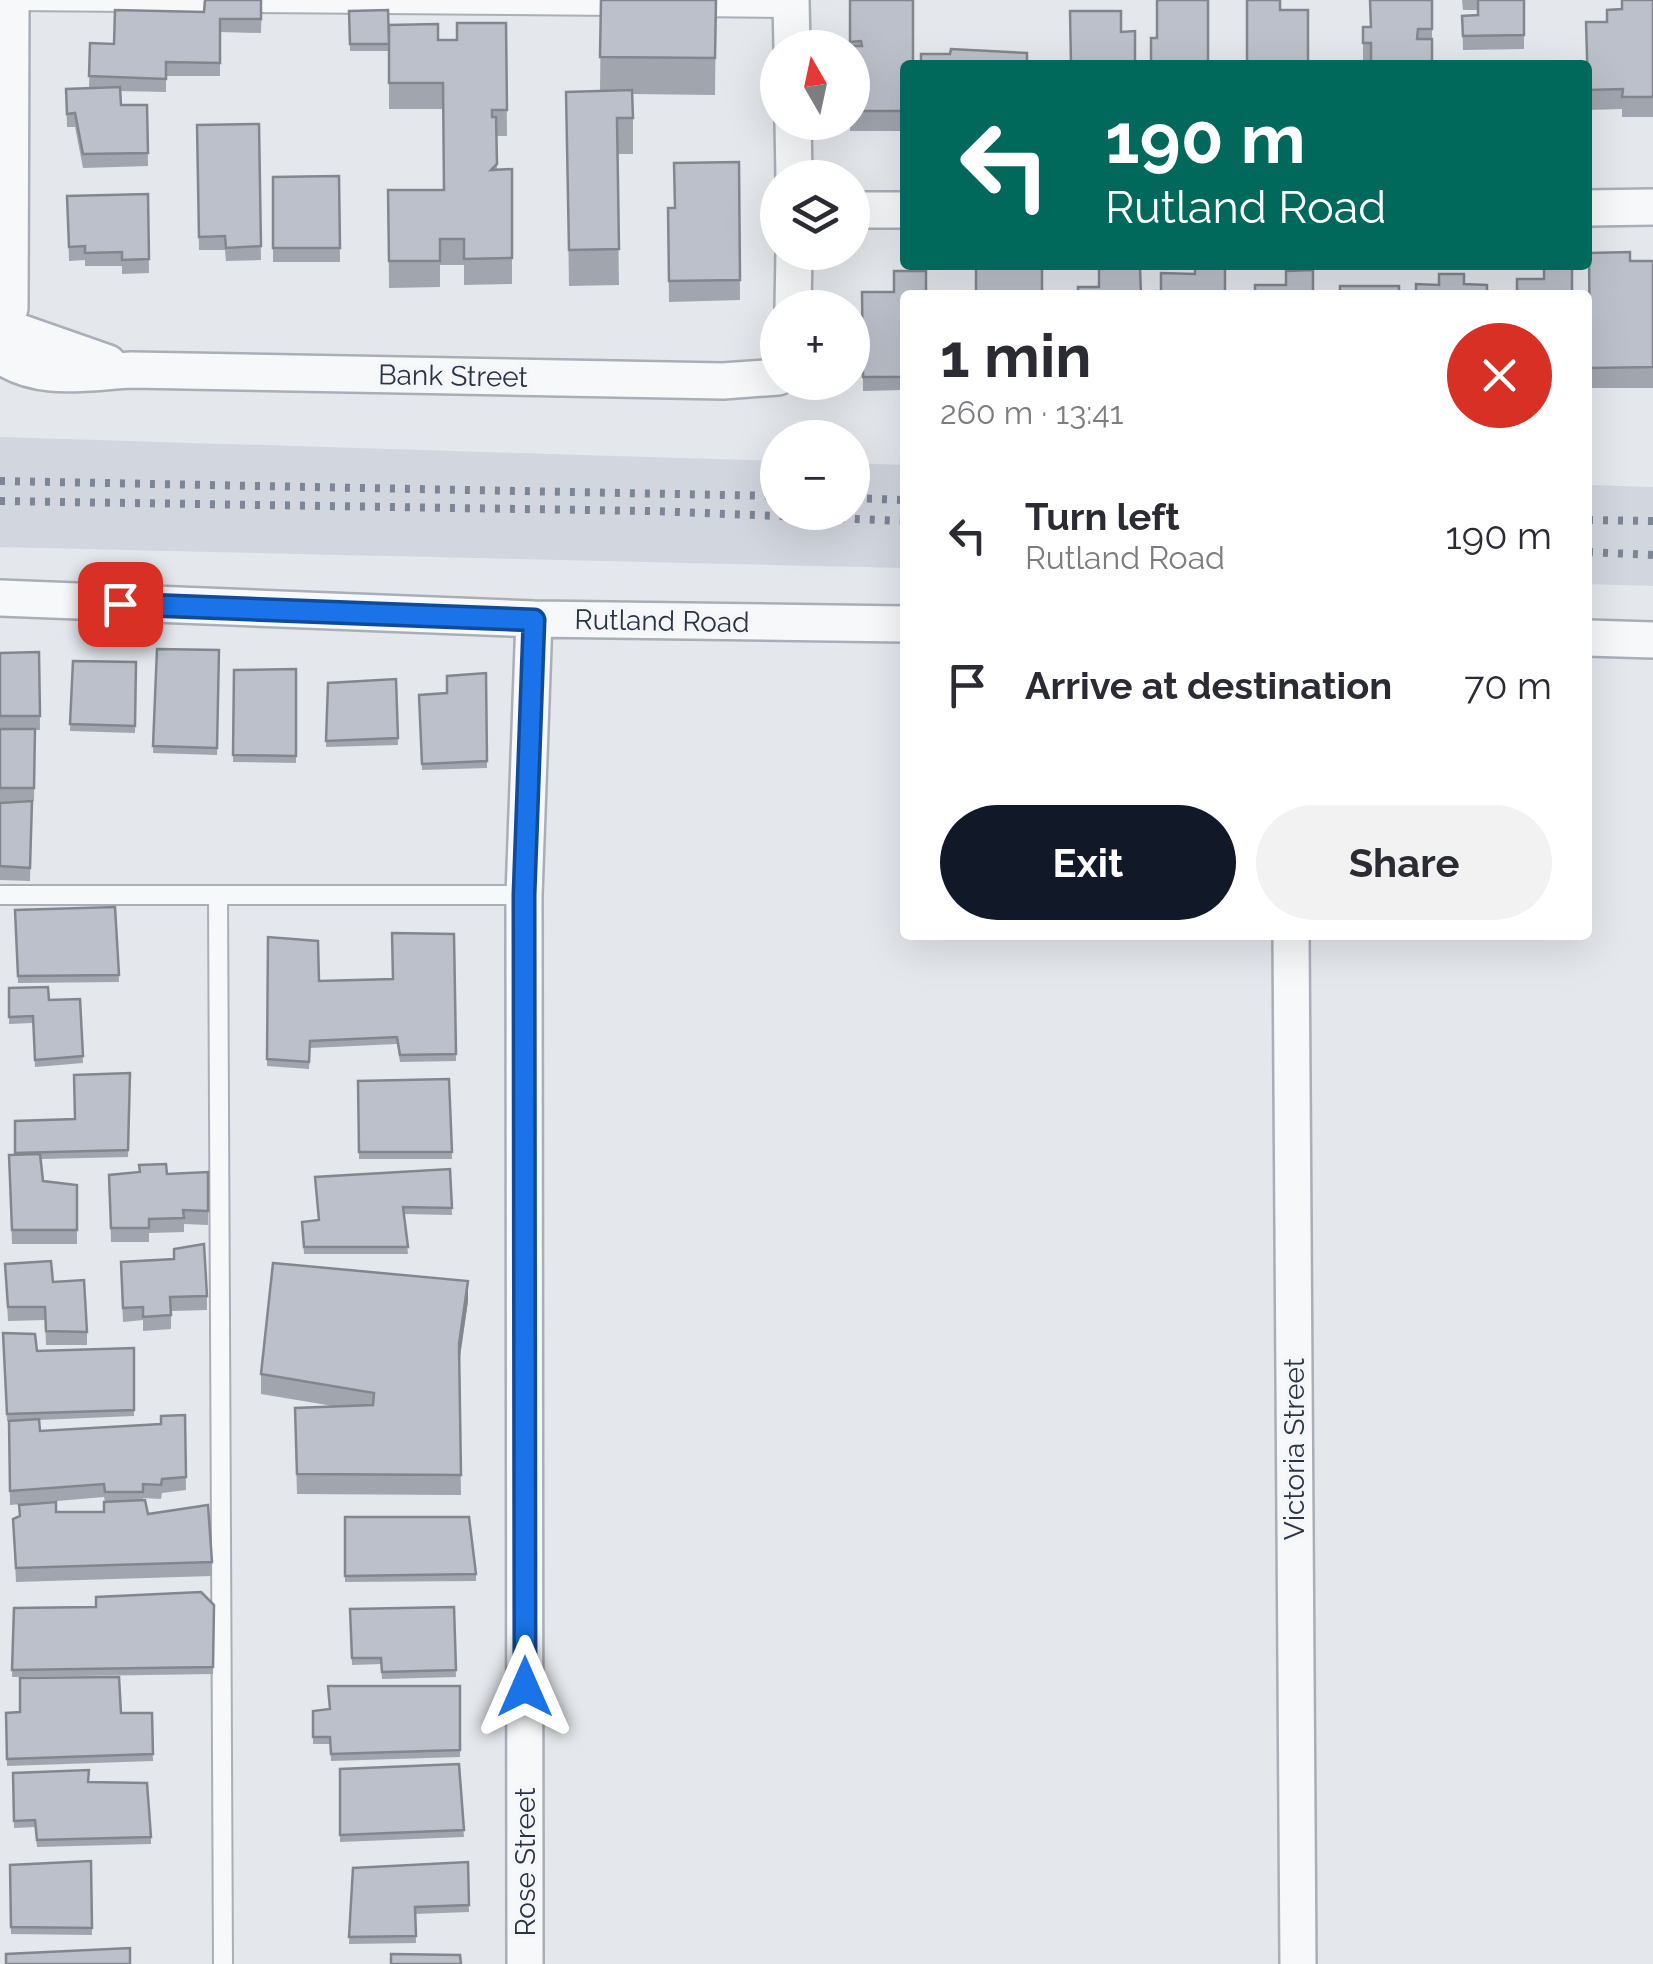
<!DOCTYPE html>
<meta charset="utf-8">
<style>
body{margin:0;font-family:Raleway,sans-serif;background:#f2f2f3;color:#2b2b33;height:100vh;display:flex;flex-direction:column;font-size:38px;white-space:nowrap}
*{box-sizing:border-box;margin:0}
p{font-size:32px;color:#7c7c81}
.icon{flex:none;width:55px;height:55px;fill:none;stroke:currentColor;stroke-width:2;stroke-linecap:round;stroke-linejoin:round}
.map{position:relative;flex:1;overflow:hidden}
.sheet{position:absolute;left:900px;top:290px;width:692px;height:650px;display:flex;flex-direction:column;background:#fff;border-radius:10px;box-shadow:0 10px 40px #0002}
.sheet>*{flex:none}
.hud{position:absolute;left:900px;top:60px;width:692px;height:210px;border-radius:10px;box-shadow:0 10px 40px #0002;background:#00695c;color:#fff;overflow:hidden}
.needle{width:65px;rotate:351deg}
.buttons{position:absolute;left:760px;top:30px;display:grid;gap:20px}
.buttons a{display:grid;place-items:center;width:110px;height:110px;border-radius:50%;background:#fff;box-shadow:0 10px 40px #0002;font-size:50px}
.pin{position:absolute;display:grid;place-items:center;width:85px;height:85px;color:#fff;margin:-42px;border-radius:20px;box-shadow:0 5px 15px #0006}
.me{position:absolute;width:110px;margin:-55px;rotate:0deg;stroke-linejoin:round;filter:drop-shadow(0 0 8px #0008)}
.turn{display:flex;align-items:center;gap:35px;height:210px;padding:0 40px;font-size:45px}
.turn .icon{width:130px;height:130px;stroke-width:2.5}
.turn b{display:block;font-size:70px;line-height:85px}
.round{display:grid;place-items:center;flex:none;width:105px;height:105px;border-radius:52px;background:#f2f2f3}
.overview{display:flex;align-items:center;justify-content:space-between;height:170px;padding:0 40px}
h1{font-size:60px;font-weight:700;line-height:75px}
.cta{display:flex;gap:20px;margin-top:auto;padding:20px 40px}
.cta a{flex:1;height:115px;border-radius:60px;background:#111827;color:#fff;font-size:40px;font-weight:700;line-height:115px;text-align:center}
.cta a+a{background:#f2f2f3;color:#2b2b33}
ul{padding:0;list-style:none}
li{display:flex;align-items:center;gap:30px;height:150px;padding:0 40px}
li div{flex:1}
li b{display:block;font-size:38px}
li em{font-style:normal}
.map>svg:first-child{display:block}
.built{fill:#d2d6de}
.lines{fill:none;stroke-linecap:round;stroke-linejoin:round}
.service-casing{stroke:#a9aeb7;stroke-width:22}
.minor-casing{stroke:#a9aeb7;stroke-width:40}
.service{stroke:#f7f8fa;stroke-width:18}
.minor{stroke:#f7f8fa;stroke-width:35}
.rail{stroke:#7d8696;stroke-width:8;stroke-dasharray:5 10;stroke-linecap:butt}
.wall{fill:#a1a5ae}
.shaded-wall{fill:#83868d}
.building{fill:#bbc0ca;stroke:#83868d;stroke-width:2.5}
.route-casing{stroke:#114b97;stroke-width:25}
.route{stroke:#1a73e8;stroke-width:18}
.labels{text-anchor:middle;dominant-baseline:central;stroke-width:8;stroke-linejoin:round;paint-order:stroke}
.street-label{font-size:28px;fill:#2b3445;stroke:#f4f6f9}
</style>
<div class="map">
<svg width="1653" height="1964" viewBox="0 0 1653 1964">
<rect width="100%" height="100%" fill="#e4e7ec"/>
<path class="built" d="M0 437 777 461 778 512H852L853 463 905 465V568L0 547Z
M1588 485 1653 487V586L1588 584Z"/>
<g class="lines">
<g class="service-casing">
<path id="service" d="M11 1 620 6
M691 7 791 8
M0 895H524
M218 895 223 1964"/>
</g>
<g class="minor-casing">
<path id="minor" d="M791 0 792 48
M793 122 794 178
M1588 208 1653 207
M852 210H905
M793 308 794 252
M5 327 108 363
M0 336 10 308 11 0
M0 355C38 383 88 372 132 370L723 381 778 377
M0 598 534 619 905 624
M1588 638 1653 640
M1291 935 1298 1964
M525 1964 524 895 534 619"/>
</g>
<use href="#service" class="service"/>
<use href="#minor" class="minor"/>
<path class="rail" d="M0 481 778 496
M852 498 905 500
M0 501 652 511 905 521
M1588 520 1653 521
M1588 552 1653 555"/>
</g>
<path class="wall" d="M262 0 261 33 220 32V76H166V92L120 91 121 105H147L148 166 83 168 75 127H67L66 89 89 88 90 43 114 44 204 12Z
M601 0H716L715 95 633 94V154H617L619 285 569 286 566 92 600 91Z
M850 0 905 65V131H850V122H852V48H850Z
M1432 0V65L1363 63V27H1371Z
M1462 0H1524V49L1463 50 1462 16 1478 15V10H1463Z
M1653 0V117H1622V109L1588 110V65L1622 9Z
M388 10 389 51H350L349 11Z
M506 23 507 136H496L497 169H512V284L464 285V265H440V287L389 288 388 190H443V109H389V25L438 40H457Z
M259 124 261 260 226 261 225 250H199L197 125Z
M739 162 740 300 669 302 668 208H674Z
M339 176 340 262H273V177Z
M148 194 149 273 122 274V266H85V260L69 261 67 196Z
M1589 253 1630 261H1653V388H1590Z
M862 292 905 295V367H902V390L863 391Z
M157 649 219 650 217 755 153 753Z
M39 652 40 730H35L34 801 0 802V653Z
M73 661 136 662 135 733 70 731Z
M296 669V763L233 762 234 670Z
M486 673 487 768 422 770 419 695 447 693Z
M396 679 398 745 326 747 328 683Z
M32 801 30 881 0 880V803Z
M115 907 119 982 18 983 15 910Z
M454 934 456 1061 400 1062 397 1044 310 1048 309 1069 267 1066 268 937 319 981 393 979Z
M9 988 49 1000 80 999 83 1063 35 1067 33 1023 9 1024Z
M130 1073 128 1157 41 1159 43 1181 77 1185V1244H12L9 1155H15V1121L74 1119Z
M449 1079 452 1159H359L358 1081Z
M450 1169 452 1215 404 1214 408 1254H304L302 1222 318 1220Z
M208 1172V1225L184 1224V1232L149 1233V1242H111L109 1175Z
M5 1264 53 1282 87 1332V1345H46L45 1320 8 1321Z
M121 1276 207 1296V1310L171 1311V1329L143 1331V1320L123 1322Z
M468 1301 459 1361 461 1495 297 1494 295 1428 333 1406 261 1394V1374Z
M3 1333 37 1351 134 1348V1416L39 1420 40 1431 161 1424 185 1415 186 1490 162 1493 161 1499 143 1498V1500L148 1514 212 1562V1576L16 1582 13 1519 56 1512H104L105 1502 104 1497 10 1505 9 1421 20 1420 7 1421Z
M345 1517 476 1574V1581L345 1582Z
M214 1605 213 1674 12 1677 14 1608Z
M454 1607 456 1677 382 1679 381 1664 352 1665 350 1609Z
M460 1686V1757L331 1761 330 1744H313V1711Z
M6 1713H152L153 1761 7 1766Z
M459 1764 464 1837 340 1842V1769Z
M13 1773 89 1782 151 1837V1844L37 1847 35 1827 14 1828Z
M91 1861 92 1935 11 1934 10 1865Z
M468 1862 469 1912 415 1914 416 1943 349 1944 353 1868Z"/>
<path class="shaded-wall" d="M468 1281V1301L459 1364V1344Z"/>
<path class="building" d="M205 0H261V19H220V63L166 62V79L89 76 90 43 114 44 115 10 204 12Z
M601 0H716L715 58 600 57Z
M850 0H913V65H905V111H852V48H850V46H862L861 41 850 42Z
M1157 0H1208V65H1151V38H1157Z
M1247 0H1280V10H1308V65H1247Z
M1370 0H1432V29H1418L1417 39H1432V65H1371V43H1363V27H1371Z
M1478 0H1524V35L1463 36 1462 16 1478 15Z
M1622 0H1653V97H1622L1623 89 1588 90 1586 22H1607V10L1622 9Z
M388 10 389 44H350L349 11Z
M1070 11H1121V32L1135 31V65H1071Z
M457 23H506L507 110H492V117H496L497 164 491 170 512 169V258L464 259V239H440V261H389L388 190H444L443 83H389V25L438 24V40H457Z
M951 49 1027 53V65H921V54H950Z
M1475 63H1541V65H1475Z
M120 87 121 105H147L148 153 83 154 75 113 67 114 66 89Z
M632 90 633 118H617L619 249 569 250 566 92Z
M259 124 261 246 226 248 225 236 199 237 197 125Z
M739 162 740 280 669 281 668 208H675L674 163Z
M339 176 340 248H273V177Z
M148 194 149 259 122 260V252L85 253V246L69 247 67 196Z
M1630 252V261H1653V367L1590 368 1589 253Z
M976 265H1042V295H976Z
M1195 265H1225V295H1161V273L1195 274Z
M1544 265H1572V295H1517V279H1544Z
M1140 268 1141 295H1078V287H1099V269Z
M1313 270V295H1255V285H1286V271Z
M894 271H926V295H905V353H902V377H863L862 292H894Z
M1439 274H1464V284L1487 285V295H1416V284L1439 285Z
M1340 286H1399V295H1340Z
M157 649 219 650 217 748 153 746Z
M39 652 40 716H0V653Z
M73 661 136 662 135 726 70 724Z
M296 669V756L233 755 234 670Z
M486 673 487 761 422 764 419 695 447 693V676Z
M396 679 398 738 326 741 328 683Z
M0 729H35L34 788H0Z
M32 801 30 868 0 866V803Z
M115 907 119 975 18 976 15 910Z
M392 933 454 934 456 1054 400 1055 397 1037 310 1041 309 1062 267 1059 268 937 318 941 319 981 393 979Z
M48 987 49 1000 80 999 83 1056 35 1060 33 1016 9 1017V988Z
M130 1073 128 1150 15 1153V1121L75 1119 74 1075Z
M449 1079 452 1152H359L358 1081Z
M40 1154 43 1181 77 1185V1230H12L9 1155Z
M166 1164 167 1174 208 1172V1211L183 1210 184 1218 149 1219V1228H111L109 1175 140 1172 139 1165Z
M450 1169 452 1208 403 1207 408 1247H304L302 1222 319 1220 315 1177Z
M204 1244 207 1296 170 1297 171 1315 143 1317V1307L123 1308 121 1262 174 1259V1249Z
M51 1261 53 1282 84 1280 87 1332 46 1331 45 1307H8L5 1264Z
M273 1263 468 1281 459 1344 461 1475 297 1474 295 1408 373 1405 374 1393 261 1374Z
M3 1333 35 1334 37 1351 134 1348V1410L7 1414Z
M185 1415 186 1477 162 1479 161 1485 143 1484V1492H105L104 1484 10 1491 9 1421 39 1419 40 1431 161 1424V1416Z
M145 1500 148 1514 208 1505 212 1562 16 1568 13 1519 20 1516 19 1505 56 1502V1512H104V1502Z
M345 1517H469L476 1574 345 1576Z
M201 1592 214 1605 213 1667 12 1670 14 1608 96 1607V1597Z
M454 1607 456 1670 382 1672 381 1658H352L350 1609Z
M119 1677 121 1713H152L153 1754 7 1759 6 1713 20 1712V1678Z
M328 1686H460V1750L331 1754 330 1737H313V1711L330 1709Z
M459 1764 464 1830 340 1835V1769Z
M89 1770 88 1782 147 1783 151 1837 37 1840 35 1820 14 1821 13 1773Z
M91 1861 92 1928 11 1927 10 1865Z
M468 1862 469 1905 415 1907 416 1936 349 1937 353 1868Z
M130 1948V1964H6V1954Z
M391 1954 460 1955 461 1964H391Z"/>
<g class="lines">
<g class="route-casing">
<path id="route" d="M120 604 534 620 524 895 525 1687"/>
</g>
<use href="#route" class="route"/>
</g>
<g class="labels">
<g class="street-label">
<text transform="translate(453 376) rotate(1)">Bank Street</text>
<text transform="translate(662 621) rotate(1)">Rutland Road</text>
<text transform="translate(1294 1449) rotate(-90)">Victoria Street</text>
<text transform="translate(525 1862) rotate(-90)">Rose Street</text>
</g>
</g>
</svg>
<div class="buttons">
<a><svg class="needle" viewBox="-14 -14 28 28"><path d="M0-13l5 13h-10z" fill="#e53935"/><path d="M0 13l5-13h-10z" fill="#7c7c81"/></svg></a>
<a><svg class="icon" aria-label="layers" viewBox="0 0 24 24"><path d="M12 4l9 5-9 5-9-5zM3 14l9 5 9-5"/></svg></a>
<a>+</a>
<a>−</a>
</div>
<div class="pin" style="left:120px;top:604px;background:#d93025"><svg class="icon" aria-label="arrive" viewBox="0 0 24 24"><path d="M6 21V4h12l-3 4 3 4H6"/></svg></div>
<svg class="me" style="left:525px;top:1687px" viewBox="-20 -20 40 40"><path d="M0-17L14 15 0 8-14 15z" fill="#1a73e8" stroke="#fff" stroke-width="4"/></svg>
<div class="hud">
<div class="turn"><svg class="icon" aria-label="left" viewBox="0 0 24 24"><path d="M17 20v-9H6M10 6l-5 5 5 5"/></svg><div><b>190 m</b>Rutland Road</div></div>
</div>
<section class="sheet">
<div class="overview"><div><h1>1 min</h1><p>260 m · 13:41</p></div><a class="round" style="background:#d93025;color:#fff"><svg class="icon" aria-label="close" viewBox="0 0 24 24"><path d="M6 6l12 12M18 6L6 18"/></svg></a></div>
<ul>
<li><svg class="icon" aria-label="left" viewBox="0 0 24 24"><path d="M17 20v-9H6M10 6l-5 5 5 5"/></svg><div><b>Turn left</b><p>Rutland Road</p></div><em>190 m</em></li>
<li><svg class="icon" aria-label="arrive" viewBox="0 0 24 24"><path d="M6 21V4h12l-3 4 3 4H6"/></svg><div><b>Arrive at destination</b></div><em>70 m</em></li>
</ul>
<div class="cta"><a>Exit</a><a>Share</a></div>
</section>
</div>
